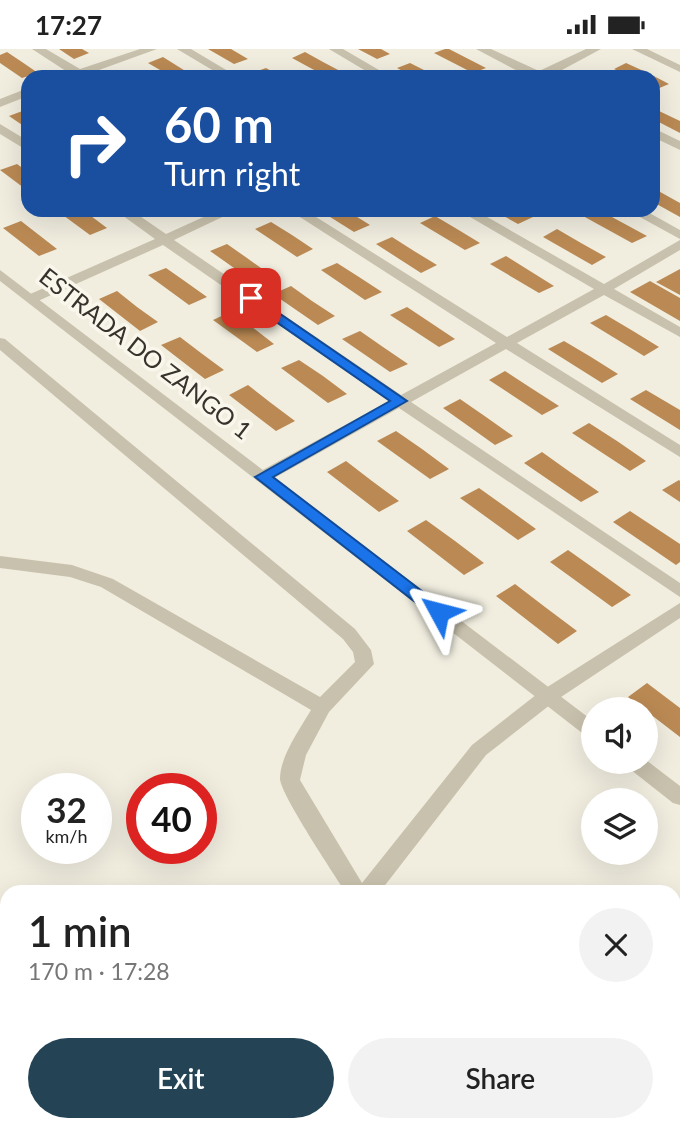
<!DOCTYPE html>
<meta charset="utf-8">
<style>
body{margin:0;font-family:Lato,sans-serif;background:#f2f2f2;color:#222;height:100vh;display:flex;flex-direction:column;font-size:26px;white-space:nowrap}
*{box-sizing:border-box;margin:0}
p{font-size:23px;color:#767676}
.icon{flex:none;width:38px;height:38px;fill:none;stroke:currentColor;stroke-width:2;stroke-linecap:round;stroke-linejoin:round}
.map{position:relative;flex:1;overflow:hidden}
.side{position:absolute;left:0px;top:836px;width:681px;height:247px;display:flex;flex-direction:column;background:#fff;border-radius:21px 21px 0 0;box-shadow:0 7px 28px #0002}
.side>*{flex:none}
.top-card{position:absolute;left:21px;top:21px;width:639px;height:147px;border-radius:21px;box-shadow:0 7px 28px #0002;background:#1a4fa0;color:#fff;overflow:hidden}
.tools{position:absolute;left:581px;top:648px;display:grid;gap:14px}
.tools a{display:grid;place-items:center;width:77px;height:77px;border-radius:50%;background:#fff;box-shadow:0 7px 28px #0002;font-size:35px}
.speed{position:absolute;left:21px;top:724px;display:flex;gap:14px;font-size:35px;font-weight:700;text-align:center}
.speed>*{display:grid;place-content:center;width:91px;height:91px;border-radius:50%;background:#fff;box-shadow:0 7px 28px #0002;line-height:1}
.speed small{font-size:18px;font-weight:400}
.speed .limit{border:10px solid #d22;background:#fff;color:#111}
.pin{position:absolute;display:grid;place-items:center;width:60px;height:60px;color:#fff;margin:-30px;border-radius:14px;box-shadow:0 4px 10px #0006}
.me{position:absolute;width:77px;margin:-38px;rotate:308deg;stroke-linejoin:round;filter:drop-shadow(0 0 5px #0008)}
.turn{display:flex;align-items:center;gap:24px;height:147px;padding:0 28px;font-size:32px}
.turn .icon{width:91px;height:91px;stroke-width:2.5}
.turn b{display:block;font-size:49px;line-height:60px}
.round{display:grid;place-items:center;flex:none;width:74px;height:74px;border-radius:37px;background:#f2f2f2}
.head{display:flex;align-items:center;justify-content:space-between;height:119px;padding:0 28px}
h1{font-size:42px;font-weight:600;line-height:52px}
.primary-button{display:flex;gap:14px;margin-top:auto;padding:14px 28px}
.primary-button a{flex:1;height:80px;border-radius:42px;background:#244455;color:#fff;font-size:28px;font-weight:600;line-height:80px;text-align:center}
.primary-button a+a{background:#f2f2f2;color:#222}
.status{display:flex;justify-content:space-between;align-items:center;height:49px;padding:0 35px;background:#fff;direction:ltr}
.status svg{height:19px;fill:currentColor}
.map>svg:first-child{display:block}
.building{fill:#bb8a54}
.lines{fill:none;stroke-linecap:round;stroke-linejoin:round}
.minor{fill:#c8c1ad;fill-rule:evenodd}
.tertiary{fill:#c8c1ad;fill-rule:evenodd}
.route{fill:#1a73e8;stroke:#114b97;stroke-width:2}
.labels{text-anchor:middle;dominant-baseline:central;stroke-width:7;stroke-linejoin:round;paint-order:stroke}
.street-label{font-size:24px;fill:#37322b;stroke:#f9f6ec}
</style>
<div class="status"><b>17:27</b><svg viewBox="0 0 49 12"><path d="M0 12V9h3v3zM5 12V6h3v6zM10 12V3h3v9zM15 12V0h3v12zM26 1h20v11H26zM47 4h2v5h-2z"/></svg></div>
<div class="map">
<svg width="680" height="1082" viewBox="0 0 680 1082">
<rect width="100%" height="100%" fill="#f1eee0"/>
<path class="building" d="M59 0H82L89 4 74 10Z
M208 0H231L248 10 234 15Z
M358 0H381L390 5 377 10Z
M445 0H449L486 19 473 24 434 4Z
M7 3 22 13 38 24 22 29 0 14V6Z
M305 3 323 13 342 23 327 28 292 9Z
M163 8 195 28H172L148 14Z
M410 14 430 24 437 28H413L397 19Z
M626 14 648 24 669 35 657 40 653 38V28H632L614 20Z
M266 19 282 28H258L252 24Z
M25 61 28 63V80L9 67Z
M659 62 680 72V84L653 70V65Z
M17 115 28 123V142L0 121Z
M653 139 680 154V168L653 153Z
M56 161H83L107 179 90 186Z
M319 161H346L370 176 354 183Z
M493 161H520L533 168 518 175Z
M596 161H599L647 187 632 194 583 167Z
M435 167 457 180 480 194 465 201 420 174Z
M21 172 57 200 39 207 3 179Z
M271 173 292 186 313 200 297 208 255 180Z
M557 180 581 194 606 208 592 216 543 188Z
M392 188 414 202 437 216 421 224 376 195Z
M227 195 247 209 268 224 251 231 210 202Z
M506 207 554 237 539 244 490 215Z
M337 214 359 228 382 243 365 251 321 221Z
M166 219 186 233 207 248 189 256 148 226Z
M680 220V246L656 233Z
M650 232 680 249V272L630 243Z
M291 237 312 252 335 267 318 276 273 245Z
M117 242 137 258 158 273 140 282 99 250Z
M407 258 455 290 439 298 390 266Z
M230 263 252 278 274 295 257 303 213 271Z
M606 266 633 282 659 298 644 307 590 274Z
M360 282 383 298 408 315 390 323 342 290Z
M180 288 201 304 224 321 205 330 161 296Z
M564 292 591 308 618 325 602 334 548 300Z
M299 311 323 327 347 345 328 354 281 319Z
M505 322 531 339 559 357 542 366 489 331Z
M248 336 271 354 295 372 276 382 229 346Z
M646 341 680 361V381L630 350Z
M460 350 486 368 513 387 495 396 443 359Z
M589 374 617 392 646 412 630 422 572 384Z
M396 382 422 400 449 420 430 430 377 392Z
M542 403 570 423 599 443 581 453 524 414Z
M346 412 372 432 399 452 379 463 327 423Z
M679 431 680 432V453L662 441Z
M479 439 507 459 536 480 518 491 460 449Z
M630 462 680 495V513L676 516 613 473Z
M426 471 455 492 484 514 464 526 407 482Z
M568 501 599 523 631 546 612 558 550 513Z
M515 535 545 558 577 582 558 595 496 547Z
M647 634 680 659V688L628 648Z
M674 985 680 999V1033L674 1034Z"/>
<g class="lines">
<path class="minor" d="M32 0H46L80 20 140 0H157L88 25 90 28H63L69 24Z
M177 0H191L238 28H224Z
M329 0H343L391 28H376Z
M476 0H491L539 22 586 0H601L549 28H529Z
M632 0H647L680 16V23Z
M28 39V47L0 58V50Z
M0 75 28 92V102L0 85Z
M653 79 680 92V101L653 88Z
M115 161H131L166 185 219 161H237L174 191 401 346 496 294 289 161H305L507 288 594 240 458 161H475L604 235 680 191V201L614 240 680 278V288L604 246 517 294 680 396V408L506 300 411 353 680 534V548L399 359 269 432H257L255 428 257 424 389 352 163 196 38 252H28V246L155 190Z
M627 161H644L680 181V190Z
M0 289 5 290 355 580 371 601 374 615 329 663 306 706 300 731 362 834 472 696 541 642 680 554V569L555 652 486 706 379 844H346C334 825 281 746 280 730 280 707 300 680 311 661L101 538 70 528 0 519V507L72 516 113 530 320 648 355 613 353 603 343 590 0 301Z
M7 1059V1076H16L10 1082H0V1062Z
M454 1076H478L480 1082H456Z"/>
<path class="tertiary" d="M0 221 593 672V689L586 687 0 232Z
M646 711 680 737V756L673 754 626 717 623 712Z"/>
</g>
<path class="route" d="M251 245 407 352 273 428 444 559 447 563 444 567H433L255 428 390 352 246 252V246Z"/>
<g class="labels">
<g class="street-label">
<text transform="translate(146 304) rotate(38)">ESTRADA DO ZANGO 1</text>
</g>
</g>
</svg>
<div class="tools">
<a><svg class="icon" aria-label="sound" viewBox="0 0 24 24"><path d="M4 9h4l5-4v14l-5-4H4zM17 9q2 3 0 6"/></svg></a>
<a><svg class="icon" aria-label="layers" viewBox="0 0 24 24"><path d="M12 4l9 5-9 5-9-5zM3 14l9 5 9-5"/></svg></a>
</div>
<div class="speed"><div>32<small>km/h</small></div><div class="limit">40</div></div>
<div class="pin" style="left:251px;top:249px;background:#d93025"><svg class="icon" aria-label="arrive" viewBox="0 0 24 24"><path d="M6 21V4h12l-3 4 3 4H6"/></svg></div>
<svg class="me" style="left:439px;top:563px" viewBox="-20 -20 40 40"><path d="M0-17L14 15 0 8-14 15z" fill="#1a73e8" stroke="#fff" stroke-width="4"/></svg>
<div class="top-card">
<div class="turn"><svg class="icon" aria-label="right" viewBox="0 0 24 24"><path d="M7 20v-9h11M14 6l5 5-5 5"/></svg><div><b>60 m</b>Turn right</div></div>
</div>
<section class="side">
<div class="head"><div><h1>1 min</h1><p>170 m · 17:28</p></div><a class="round"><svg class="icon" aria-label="close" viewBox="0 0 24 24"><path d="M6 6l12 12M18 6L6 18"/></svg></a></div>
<div class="primary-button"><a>Exit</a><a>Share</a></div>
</section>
</div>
